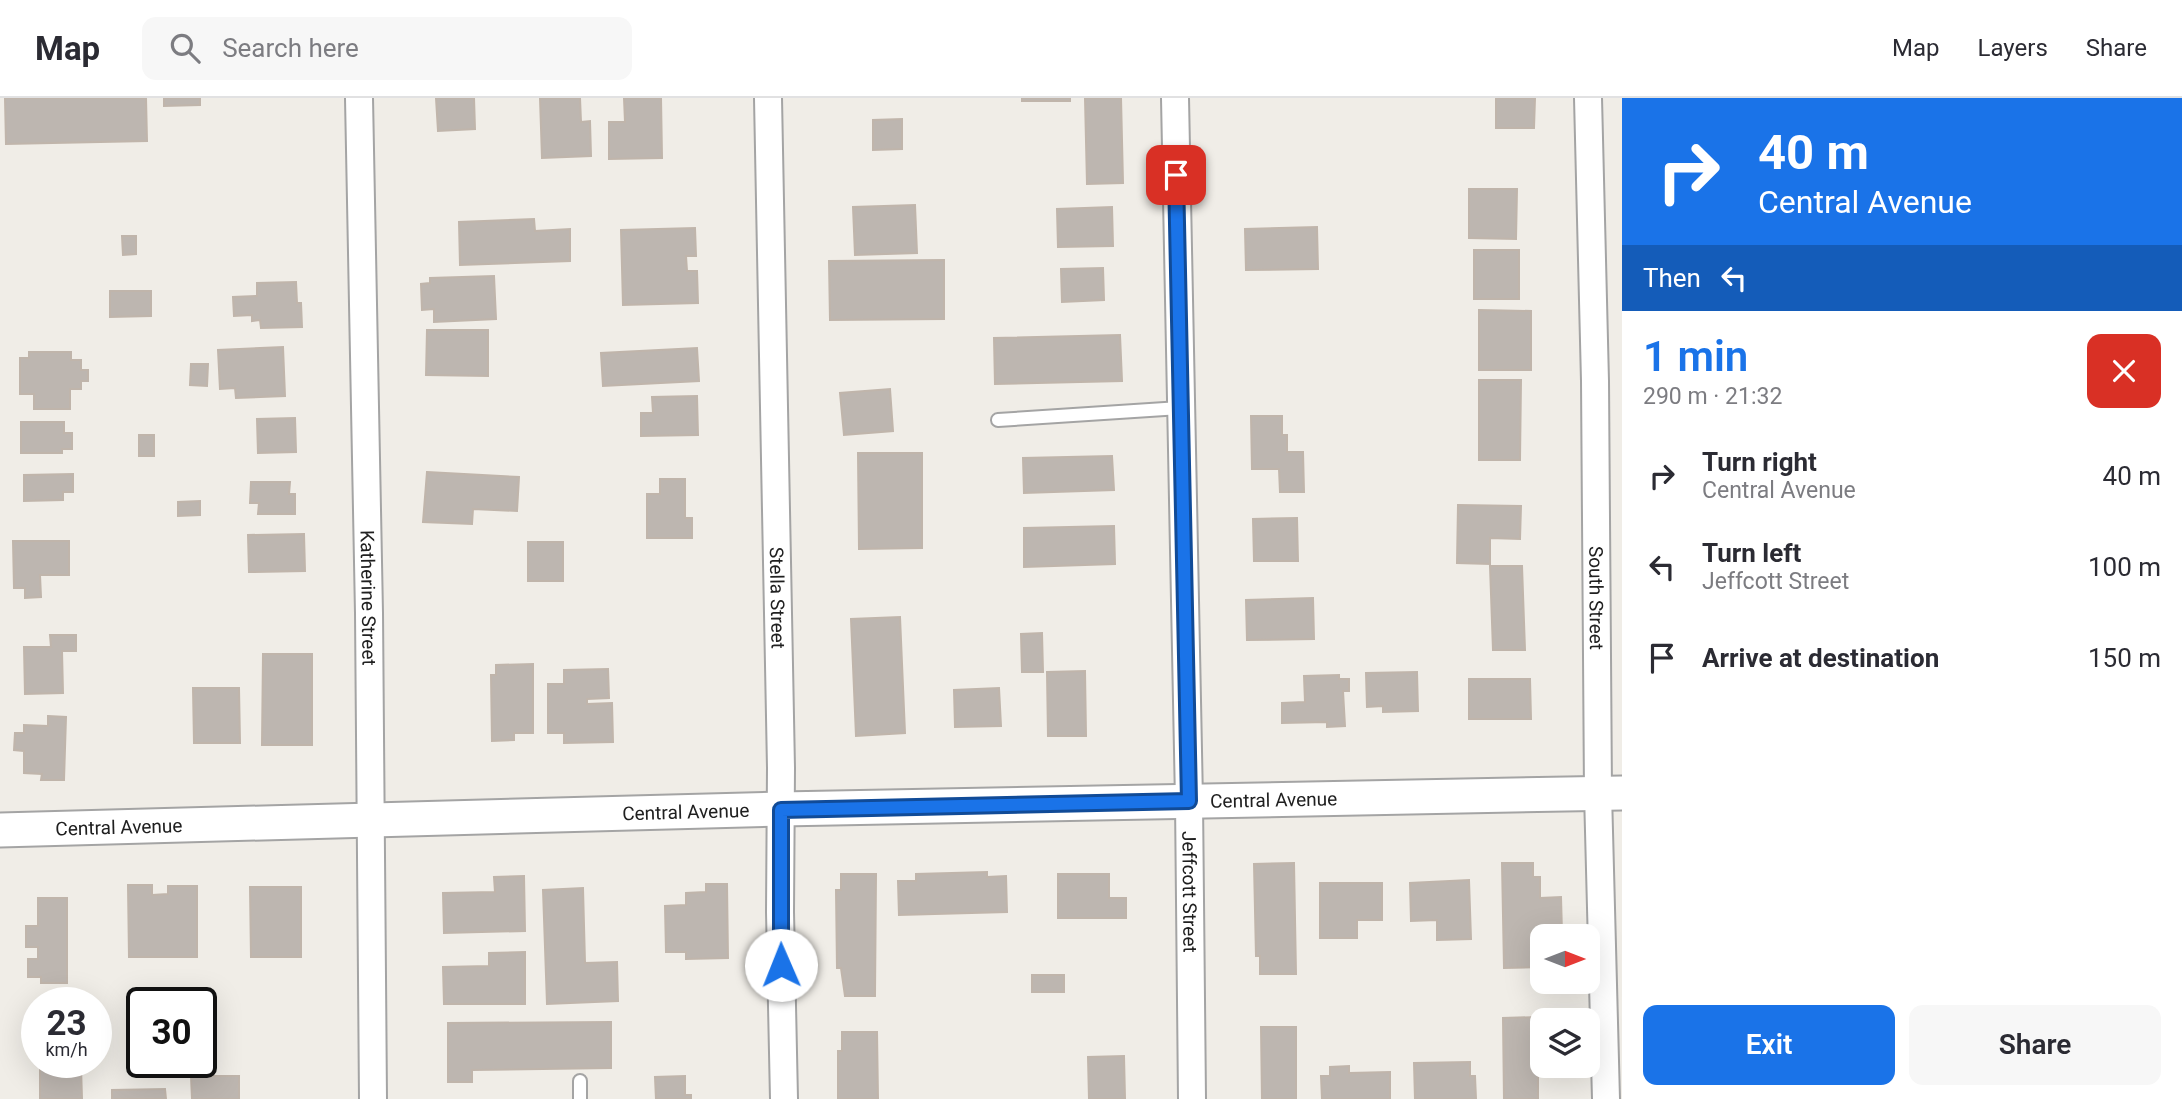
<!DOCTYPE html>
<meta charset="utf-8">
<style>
body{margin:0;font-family:Roboto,sans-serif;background:#f7f7f7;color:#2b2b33;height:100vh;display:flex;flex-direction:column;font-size:26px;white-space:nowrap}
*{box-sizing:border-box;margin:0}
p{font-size:23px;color:#7c7c81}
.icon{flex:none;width:38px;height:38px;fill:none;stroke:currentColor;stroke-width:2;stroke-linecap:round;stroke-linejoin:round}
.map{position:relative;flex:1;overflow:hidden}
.details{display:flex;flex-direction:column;background:#fff;width:560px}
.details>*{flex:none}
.top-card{background:#1a73e8;color:#fff;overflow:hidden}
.needle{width:46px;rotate:90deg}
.buttons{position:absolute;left:1530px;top:826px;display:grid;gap:14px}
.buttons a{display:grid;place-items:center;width:70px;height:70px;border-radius:14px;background:#fff;box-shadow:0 7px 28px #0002;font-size:35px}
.speed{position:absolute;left:21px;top:889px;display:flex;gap:14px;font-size:35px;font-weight:700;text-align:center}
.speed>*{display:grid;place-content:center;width:91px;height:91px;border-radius:50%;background:#fff;box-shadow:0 7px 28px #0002;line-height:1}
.speed small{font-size:18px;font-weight:400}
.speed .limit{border:4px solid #111;border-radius:10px;background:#fff;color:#111}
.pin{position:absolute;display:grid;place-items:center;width:60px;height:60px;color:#fff;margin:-30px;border-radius:14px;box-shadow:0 4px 10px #0006}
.me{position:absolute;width:77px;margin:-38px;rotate:359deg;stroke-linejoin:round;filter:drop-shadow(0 0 5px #0008)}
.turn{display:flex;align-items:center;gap:24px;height:147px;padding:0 21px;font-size:32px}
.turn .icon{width:91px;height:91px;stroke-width:2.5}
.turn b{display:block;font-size:49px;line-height:60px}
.then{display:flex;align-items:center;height:66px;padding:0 21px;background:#0003;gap:14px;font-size:26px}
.round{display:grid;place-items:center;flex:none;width:74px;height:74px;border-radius:14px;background:#f7f7f7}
.overview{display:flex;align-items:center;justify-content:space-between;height:119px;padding:0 21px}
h1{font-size:42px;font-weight:600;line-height:52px;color:#1a73e8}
.cta{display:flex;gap:14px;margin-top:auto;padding:14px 21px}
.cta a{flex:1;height:80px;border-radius:14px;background:#1a73e8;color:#fff;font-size:28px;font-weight:600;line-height:80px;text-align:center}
.cta a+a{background:#f7f7f7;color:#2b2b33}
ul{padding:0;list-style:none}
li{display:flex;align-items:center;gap:21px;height:91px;padding:0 21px}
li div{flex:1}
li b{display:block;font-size:26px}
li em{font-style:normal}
header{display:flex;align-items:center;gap:42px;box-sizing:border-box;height:98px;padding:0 35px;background:#fff;border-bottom:2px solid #e1e1e2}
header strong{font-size:33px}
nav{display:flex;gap:38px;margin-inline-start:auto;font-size:24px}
.search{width:490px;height:63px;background:#f7f7f7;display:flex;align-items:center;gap:18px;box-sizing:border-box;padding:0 24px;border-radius:14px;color:#7c7c81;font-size:26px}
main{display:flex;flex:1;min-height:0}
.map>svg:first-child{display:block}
.building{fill:#bdb6b0;stroke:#c0b5ab;stroke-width:2}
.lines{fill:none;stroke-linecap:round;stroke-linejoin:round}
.service-casing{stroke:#a4a4a4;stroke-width:16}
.minor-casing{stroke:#a4a4a4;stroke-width:30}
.tertiary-casing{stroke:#a4a4a4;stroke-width:37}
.service{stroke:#fff;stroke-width:12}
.minor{stroke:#fff;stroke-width:26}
.tertiary{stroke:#fff;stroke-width:33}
.route-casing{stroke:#114b97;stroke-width:18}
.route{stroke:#1a73e8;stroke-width:12}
.labels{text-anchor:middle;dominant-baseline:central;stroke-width:5;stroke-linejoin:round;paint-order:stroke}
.street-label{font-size:19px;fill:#202020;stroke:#fff}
</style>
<header>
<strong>Map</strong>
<div class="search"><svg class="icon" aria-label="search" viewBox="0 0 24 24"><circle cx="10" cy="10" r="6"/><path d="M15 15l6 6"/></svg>Search here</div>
<nav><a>Map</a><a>Layers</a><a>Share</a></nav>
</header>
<main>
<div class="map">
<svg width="1622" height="1001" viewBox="0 0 1622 1001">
<rect width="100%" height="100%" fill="#f0ede7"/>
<path class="building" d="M5 0H146L147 43 6 46Z
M164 0H200V7L164 8Z
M436 0H474L475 31 438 33Z
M540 0H580L581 24 590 23 591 58 542 60Z
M624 0H661L662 60 609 61V24H625Z
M1022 0H1070V3H1022Z
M1085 0H1121L1123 85 1087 86Z
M1496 0H1535L1534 30H1496Z
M902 21V51L873 52V22Z
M1469 91H1517L1516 141 1469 140Z
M915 107 917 155 855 157 853 109Z
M1112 109 1113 148 1058 149 1057 111Z
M534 121 535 133 570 131V163L460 167 459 124Z
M1317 129 1318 171 1246 172 1245 131Z
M695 130 696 158H686L687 173H697L698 205 623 207 621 132Z
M122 138H136V156L123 157Z
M1474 152H1519V201H1474Z
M944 162V221L830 222 829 163Z
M1103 170 1104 202 1062 204 1061 171Z
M494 178 496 221 434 224V211L422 212 421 186 430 185V180Z
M296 184 297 205H301L302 229 261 230 260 222 252 223V217L234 218 233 199 257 198V185Z
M110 193H151V218L110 219Z
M1479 212 1531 213V272H1479Z
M427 232H488V278L426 277Z
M1120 237 1122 283 995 286 994 240Z
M283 249 285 298 236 300 235 290 220 291 218 252Z
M697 250 699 283 603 288 601 255Z
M29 254H71V262H81V272H88V283H81V291H70V311H34V296H20V260H29Z
M191 266H208L207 288 190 287Z
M1479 282H1521L1520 362H1479Z
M890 291 893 333 844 337 840 295Z
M697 298 698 337 641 338V315H653L652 299Z
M1251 318H1282V337H1287V354H1303L1304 394H1280L1279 371H1252Z
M295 320 296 354 258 355 257 321Z
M21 324H64V335H72V351H62V355H21Z
M139 337H154V358H139Z
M858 355H922V450L859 451Z
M1112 358 1114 392 1024 395 1023 360Z
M427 374 519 379 517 413 473 411 472 426 423 424Z
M73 376V394H63V402L24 403V377Z
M660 381H685V420H692V440H647V396H660Z
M251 384H290L289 396H295V416H258L259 405H250Z
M200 403V417L178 418V404Z
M1458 407 1521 408 1520 441 1490 440V466L1457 465Z
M1297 420 1298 463H1254L1253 421Z
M1114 428 1115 466 1024 469V430Z
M304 436 305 473 249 474 248 437Z
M13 443H69V477H40L41 499 25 500V490H14Z
M528 444H563V483H528Z
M1490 468H1522L1525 552H1493Z
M1313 500 1314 541 1247 542 1246 502Z
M900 519 905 635 856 638 851 521Z
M1042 535 1043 574H1022L1021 536Z
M50 537H76V553H62L63 595 25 596 24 549H51Z
M263 556H312V647H262Z
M533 566V635H514V642L492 643 491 577H496V567Z
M608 571 609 600 587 601V606L612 605 613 644 564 645V635H548V586H564V572Z
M1085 573 1086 638H1048L1047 574Z
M1417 574 1418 613 1383 614V608L1367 609 1366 575Z
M1339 577V581H1349V593H1343L1345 628 1327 629V624L1282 625V605L1305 604 1304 578Z
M1469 581H1530L1531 621H1469Z
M193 590H239L240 645H194Z
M999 590 1001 628 955 629 954 592Z
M48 618 66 619 64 682H41L42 676 24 675V653L14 652 15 635H24V627L48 628Z
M1294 765 1296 876H1260V858H1256L1254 766Z
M1502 765H1533V779H1540V800L1561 799 1562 835H1543L1542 869 1504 870Z
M987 774V779L1006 778 1007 814 899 817 898 783H916V776Z
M841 776H876L875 898H845L841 870H837L836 792H841Z
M1058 776H1109V800H1126V820H1058Z
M524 778 525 833 444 835 443 795 495 794 494 779Z
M1469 782 1471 841 1437 842V822L1411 823 1410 785Z
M1320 785H1382V822H1357V840H1320Z
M706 786H727L728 860 686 861V854H666L665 808 686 807V795L706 794Z
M128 787H152V797L168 796V788H197V859H129Z
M250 789H301V859H251Z
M583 790 585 865 617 864 618 903 547 906 543 792Z
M38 800H67V885H41V879H28V861H38V849H26V828H38Z
M525 854V906H444L443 869 489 868V855Z
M1032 877H1064V894H1032Z
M1538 919V1001H1504L1503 920Z
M611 924V970L472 972V984H448V925Z
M1261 929H1296V1001H1262Z
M842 934H877L878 1001H838V953H842Z
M142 953V964H163V970L134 971V954Z
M1124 958 1125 1001H1089L1088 959Z
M1470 964V978H1475L1476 1001H1415L1414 965Z
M1349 968V975L1390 974V1001H1322L1321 978H1330V969Z
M40 969H81L82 1001H40Z
M191 978H239V1001H192Z
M685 978V997H691V1001H656L655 979Z
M165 991 166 1001H112V992Z"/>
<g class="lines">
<g class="service-casing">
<path id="service" d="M998 322 1180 310
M580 983V1001"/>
</g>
<g class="minor-casing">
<g id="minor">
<path id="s1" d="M359 0 369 515 373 1001"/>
<path id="s2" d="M768 0 781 670 780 814 784 1001"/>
<path id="s3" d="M1175 0 1189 703 1192 1001"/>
<path id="s4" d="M1588 0 1595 283 1598 695 1606 1001"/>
</g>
</g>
<g class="tertiary-casing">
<g id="tertiary">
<path id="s5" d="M0 732 781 711 1622 695"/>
</g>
</g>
<use href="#service" class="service"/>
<use href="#minor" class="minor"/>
<use href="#tertiary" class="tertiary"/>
</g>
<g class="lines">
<g class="route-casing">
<path id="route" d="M781 867V712L1189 703 1176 77"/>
</g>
<use href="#route" class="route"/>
</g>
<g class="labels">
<g class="street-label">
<text stroke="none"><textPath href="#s1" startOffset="500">Katherine Street</textPath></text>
<text stroke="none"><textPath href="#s2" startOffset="500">Stella Street</textPath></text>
<text stroke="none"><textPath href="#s4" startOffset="500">South Street</textPath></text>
<text stroke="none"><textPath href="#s5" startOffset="1274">Central Avenue</textPath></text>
<text stroke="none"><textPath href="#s5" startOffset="686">Central Avenue</textPath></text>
<text stroke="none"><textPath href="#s5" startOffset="119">Central Avenue</textPath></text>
<text stroke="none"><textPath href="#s3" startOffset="794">Jeffcott Street</textPath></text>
</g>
</g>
</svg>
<div class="buttons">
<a><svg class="needle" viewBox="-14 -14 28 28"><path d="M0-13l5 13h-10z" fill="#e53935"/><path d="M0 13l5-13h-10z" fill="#7c7c81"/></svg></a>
<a><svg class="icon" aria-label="layers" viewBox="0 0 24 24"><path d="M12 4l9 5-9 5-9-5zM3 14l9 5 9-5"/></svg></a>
</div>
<div class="speed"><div>23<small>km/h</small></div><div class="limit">30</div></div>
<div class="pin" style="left:1176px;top:77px;background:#d93025"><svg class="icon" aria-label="arrive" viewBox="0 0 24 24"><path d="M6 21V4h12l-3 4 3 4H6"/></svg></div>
<svg class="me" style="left:781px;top:867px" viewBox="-20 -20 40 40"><circle r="19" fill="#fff"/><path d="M0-13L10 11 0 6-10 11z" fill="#1a73e8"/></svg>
</div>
<section class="details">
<div class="top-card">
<div class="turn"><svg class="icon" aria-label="right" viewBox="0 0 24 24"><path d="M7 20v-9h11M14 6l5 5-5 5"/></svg><div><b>40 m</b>Central Avenue</div></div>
<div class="then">Then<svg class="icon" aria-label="left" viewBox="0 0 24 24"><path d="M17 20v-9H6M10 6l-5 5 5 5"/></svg></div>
</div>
<div class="overview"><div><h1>1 min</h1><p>290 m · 21:32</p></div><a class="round" style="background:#d93025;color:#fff"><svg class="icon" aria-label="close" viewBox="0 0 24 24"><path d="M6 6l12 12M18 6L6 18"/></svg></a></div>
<ul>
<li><svg class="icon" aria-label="right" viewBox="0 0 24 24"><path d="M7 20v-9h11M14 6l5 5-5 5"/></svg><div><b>Turn right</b><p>Central Avenue</p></div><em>40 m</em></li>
<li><svg class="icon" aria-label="left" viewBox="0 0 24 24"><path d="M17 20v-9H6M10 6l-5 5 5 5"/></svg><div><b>Turn left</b><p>Jeffcott Street</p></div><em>100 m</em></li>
<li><svg class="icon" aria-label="arrive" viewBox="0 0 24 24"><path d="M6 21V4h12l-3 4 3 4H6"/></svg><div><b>Arrive at destination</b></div><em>150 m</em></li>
</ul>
<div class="cta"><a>Exit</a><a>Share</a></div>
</section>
</main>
